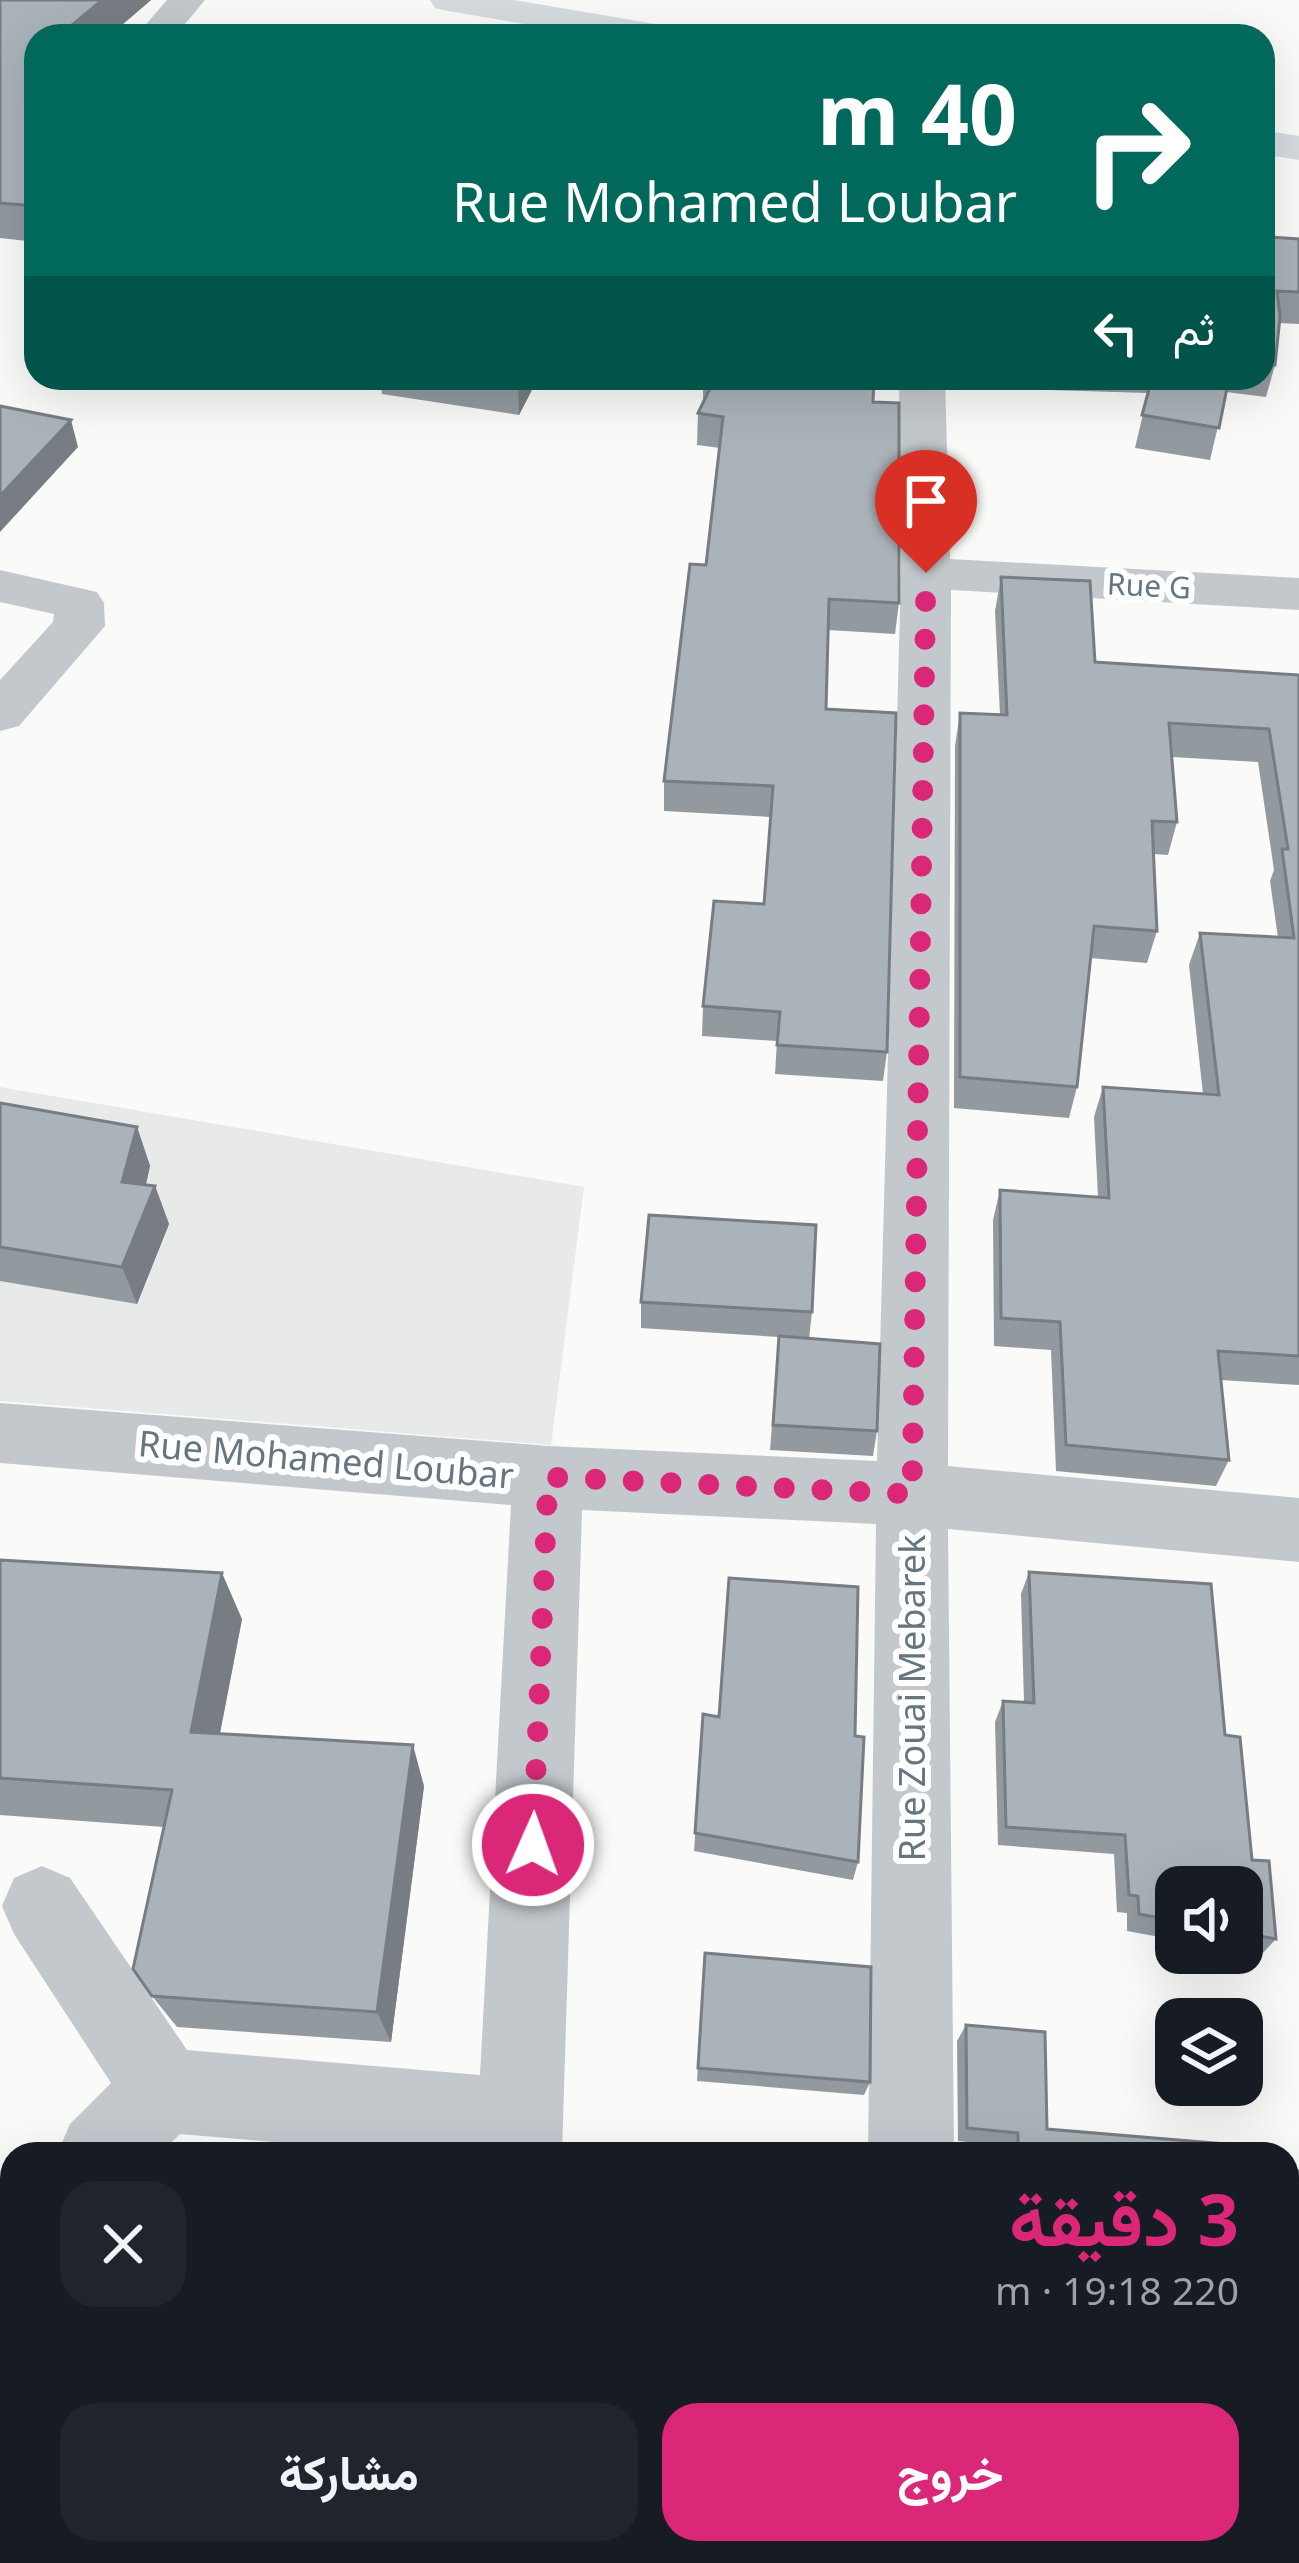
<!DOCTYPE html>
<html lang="ar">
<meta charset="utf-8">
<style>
body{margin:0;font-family:"Noto Sans",Vazirmatn,sans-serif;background:#20242c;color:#f1f3f6;direction:rtl;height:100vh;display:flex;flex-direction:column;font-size:45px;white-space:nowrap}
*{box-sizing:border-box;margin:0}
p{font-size:39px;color:#9ea1a6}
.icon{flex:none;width:66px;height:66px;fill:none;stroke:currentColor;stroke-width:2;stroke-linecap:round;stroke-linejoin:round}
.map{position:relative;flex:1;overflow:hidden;direction:ltr}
.details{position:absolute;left:0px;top:2142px;width:1299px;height:423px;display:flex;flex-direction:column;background:#171b24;border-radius:36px 36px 0 0;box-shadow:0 12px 48px #0002;direction:rtl}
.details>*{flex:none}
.top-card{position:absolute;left:24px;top:24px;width:1251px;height:366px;border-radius:36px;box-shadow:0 12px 48px #0002;direction:rtl;background:#00695c;color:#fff;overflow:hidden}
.tools{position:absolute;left:1155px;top:1866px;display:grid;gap:24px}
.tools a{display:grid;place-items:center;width:108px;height:108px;border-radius:24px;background:#171b24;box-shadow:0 12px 48px #0002;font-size:60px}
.pin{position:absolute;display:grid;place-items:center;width:102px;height:102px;color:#fff;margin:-123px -51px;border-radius:50% 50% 50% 0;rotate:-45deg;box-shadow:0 0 12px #0007}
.pin .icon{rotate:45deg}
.me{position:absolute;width:132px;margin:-66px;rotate:2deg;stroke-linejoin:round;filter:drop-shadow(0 0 9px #0008)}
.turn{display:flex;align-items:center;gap:42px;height:252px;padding:0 60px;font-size:54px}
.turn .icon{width:156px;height:156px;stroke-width:2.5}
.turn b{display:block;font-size:84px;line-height:102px}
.then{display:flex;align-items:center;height:114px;padding:0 60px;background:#0003;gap:24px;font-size:45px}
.round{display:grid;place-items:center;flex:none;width:126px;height:126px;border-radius:36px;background:#20242c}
.overview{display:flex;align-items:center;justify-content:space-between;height:204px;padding:0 60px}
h1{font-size:72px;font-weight:700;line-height:90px;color:#db2777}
.cta{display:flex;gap:24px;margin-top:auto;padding:24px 60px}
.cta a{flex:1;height:138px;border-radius:36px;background:#db2777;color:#fff;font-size:48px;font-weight:700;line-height:138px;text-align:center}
.cta a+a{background:#20242c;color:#f1f3f6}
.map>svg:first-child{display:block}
.built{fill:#e8e9e9}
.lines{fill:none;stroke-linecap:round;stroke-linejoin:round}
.minor{fill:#c3c8cc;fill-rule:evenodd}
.major{fill:#d6dbdf;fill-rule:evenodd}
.wall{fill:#929a9f}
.shaded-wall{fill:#777d82}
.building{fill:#aab3b9;stroke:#777d82;stroke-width:3}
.route{stroke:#db2777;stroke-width:21;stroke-dasharray:0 37.8}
.labels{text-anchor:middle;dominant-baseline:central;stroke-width:12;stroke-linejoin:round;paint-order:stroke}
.far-street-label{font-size:30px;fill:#657683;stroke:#fff}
.street-label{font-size:36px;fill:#657683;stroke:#fff}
</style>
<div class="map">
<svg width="1299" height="2563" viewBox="0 0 1299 2563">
<rect width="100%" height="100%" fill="#fafaf8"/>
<path class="built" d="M0 1087 584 1187 551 1445 0 1401Z"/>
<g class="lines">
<path class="minor" d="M167 0H205L175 36H136Z
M899 378H945L950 559 1299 578V610L951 590 948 1466 1299 1498V1562L948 1529 954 2154H868L876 1524 582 1510 562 2154H413L180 2134 160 2154H57L70 2124 111 2083 14 1934 2 1906 14 1878 42 1866 70 1878 187 2050 480 2075 511 1505 0 1463V1403L548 1446 877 1461 901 573Z
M0 570 97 592 104 603 105 626 19 726 0 731V680L53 622 54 614 0 602Z
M12 2197V2292L0 2297V2202Z
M429 2553H523V2563H427Z
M863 2553H957L958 2563H862Z"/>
<path class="major" d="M430 0H514L661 25 674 28 680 36H595L448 11 435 8Z
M1263 130 1299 136V160L1263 154Z"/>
</g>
<path class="wall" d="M0 0H151L109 36H36V242L0 238Z
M1263 178 1270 237 1299 239V324L1279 323 1275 365 1266 397 1226 392 1210 460 1135 448 1148 393 981 388 980 378H1263Z
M380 378H538L519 415 382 394Z
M703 378H874L873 402 899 603 895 634 828 630 826 709 887 1052 883 1081 775 1074 777 1041 702 1036 703 1006 764 904 771 817 664 811V781L706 565 720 448 697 445 698 413 703 403Z
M1001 577 1095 662 1299 675V1385L1221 1380 1229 1460 1216 1486 1056 1471 1051 1350 994 1346 993 1220 1000 1190 1098 1197 1094 1117 1103 1087 1203 1094 1189 965 1200 933 1278 938 1270 881 1274 870 1258 762 1172 757 1177 822 1168 855 1153 854 1157 931 1147 963 1090 958 1077 1087 1069 1118 954 1108 955 746 960 713 1000 715 995 611Z
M0 1103 137 1127 150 1166 146 1185 155 1186 169 1224 137 1304 0 1281Z
M641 1302 812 1312 809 1339 877 1431 873 1456 770 1450 779 1337 641 1328Z
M0 1560 242 1619 220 1734 424 1786 391 2042 177 2027 152 1996 164 1827 0 1815Z
M1029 1572 1252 1860 1276 1939 1261 1955 1242 1952V1887H1176V1940L1127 1931V1913L1117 1912 1114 1854 998 1845 995 1722 1003 1701 1024 1702 1021 1594Z
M703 1714 855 1736 858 1862 853 1880 694 1851Z
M705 1953 870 2082 864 2095 697 2081Z
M966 2025 1047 2129 1262 2154H1008L1007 2146 958 2141 957 2041Z
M1287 2170 1299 2171V2288L1287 2286Z
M1002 2553H1187L1252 2563H1002Z"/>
<path class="shaded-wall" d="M102 0H151L109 36H74L71 26Z
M520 378H538L519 415 518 384Z
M71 420 78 447 0 532V496Z
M137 1127 150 1166 137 1221 122 1182Z
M155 1186 169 1224 137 1304 122 1267Z
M222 1573 242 1619 212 1773 191 1732Z
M413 1745 424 1786 391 2042 377 2012Z
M189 2553H218L209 2563H179Z"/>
<path class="building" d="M0 0H102L71 26 85 29 76 36H36V206L0 203Z
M1263 178H1266L1270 237 1299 239V292L1277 291 1280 317 1275 365 1263 363Z
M480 378H520L518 384Z
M715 378H874L873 402 899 403V603L829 599 826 709 896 713 887 1052 777 1045 780 1012 703 1006 714 901 764 904 773 786 664 781 690 564 706 565 723 417 698 413Z
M1152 378H1229L1219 428 1142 415Z
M0 406 71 420 0 496Z
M1001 577 1090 581 1095 662 1299 675V1356L1218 1351 1229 1460 1066 1445 1060 1322 1001 1318 1000 1190 1109 1198 1103 1087 1219 1095 1200 933 1294 938 1282 849H1288L1269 729 1169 723 1177 822 1152 821 1157 931 1094 926 1077 1087 960 1077V713L1007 715Z
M0 1103 137 1127 122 1182 155 1186 122 1267 0 1247Z
M649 1215 816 1225 812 1312 641 1302Z
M779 1336 880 1344 877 1431 773 1425Z
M0 1560 222 1573 191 1732 413 1745 377 2012 152 1996 133 1969 172 1790 0 1778Z
M1029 1572 1211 1584 1225 1735 1240 1737 1252 1860 1269 1861 1276 1939 1242 1933V1887H1176V1921L1139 1914 1138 1896 1129 1895 1125 1835 1006 1827 1003 1701 1034 1703Z
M729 1578 858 1587 855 1736 864 1737 858 1862 695 1833 703 1714 719 1717Z
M705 1953 871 1967 870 2082 698 2068Z
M966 2025 1045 2032 1047 2129 1261 2147 1262 2154H1018V2133L967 2128Z
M1287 2170 1299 2171V2276L1287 2275Z
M12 2344V2553H189L179 2563H0V2356Z
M524 2553H578L577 2563H524Z
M689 2553H857V2563H688Z
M1014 2553H1187L1252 2563H1014Z"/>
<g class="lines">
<path class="route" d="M533 1845 548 1477 912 1494 926 573"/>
</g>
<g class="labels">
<g class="far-street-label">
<text transform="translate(1149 585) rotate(3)">Rue G</text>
</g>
<g class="street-label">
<text transform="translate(326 1459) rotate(5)">Rue Mohamed Loubar</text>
<text transform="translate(911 1698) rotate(-90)">Rue Zouai Mebarek</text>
</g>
</g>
</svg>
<div class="tools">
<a><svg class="icon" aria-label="sound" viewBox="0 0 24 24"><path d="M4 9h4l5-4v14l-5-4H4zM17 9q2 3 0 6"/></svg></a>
<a><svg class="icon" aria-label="layers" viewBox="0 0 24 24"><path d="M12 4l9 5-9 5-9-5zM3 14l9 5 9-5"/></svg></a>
</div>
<div class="pin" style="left:926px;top:573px;background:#d93025"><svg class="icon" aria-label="arrive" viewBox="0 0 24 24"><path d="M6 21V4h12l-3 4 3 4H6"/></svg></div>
<svg class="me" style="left:533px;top:1845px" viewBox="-20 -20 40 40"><circle r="17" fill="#db2777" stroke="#fff" stroke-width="3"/><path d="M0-11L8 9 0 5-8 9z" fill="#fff"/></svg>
<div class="top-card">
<div class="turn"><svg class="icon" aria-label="right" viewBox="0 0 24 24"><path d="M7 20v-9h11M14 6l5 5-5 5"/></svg><div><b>40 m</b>Rue Mohamed Loubar</div></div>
<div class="then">ثم<svg class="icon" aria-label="left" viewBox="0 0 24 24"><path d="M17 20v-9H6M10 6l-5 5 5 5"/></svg></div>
</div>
<section class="details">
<div class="overview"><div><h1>3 دقيقة</h1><p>220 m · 19:18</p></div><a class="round"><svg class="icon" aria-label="close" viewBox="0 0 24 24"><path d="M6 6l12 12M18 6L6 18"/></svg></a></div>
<div class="cta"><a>خروج</a><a>مشاركة</a></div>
</section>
</div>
